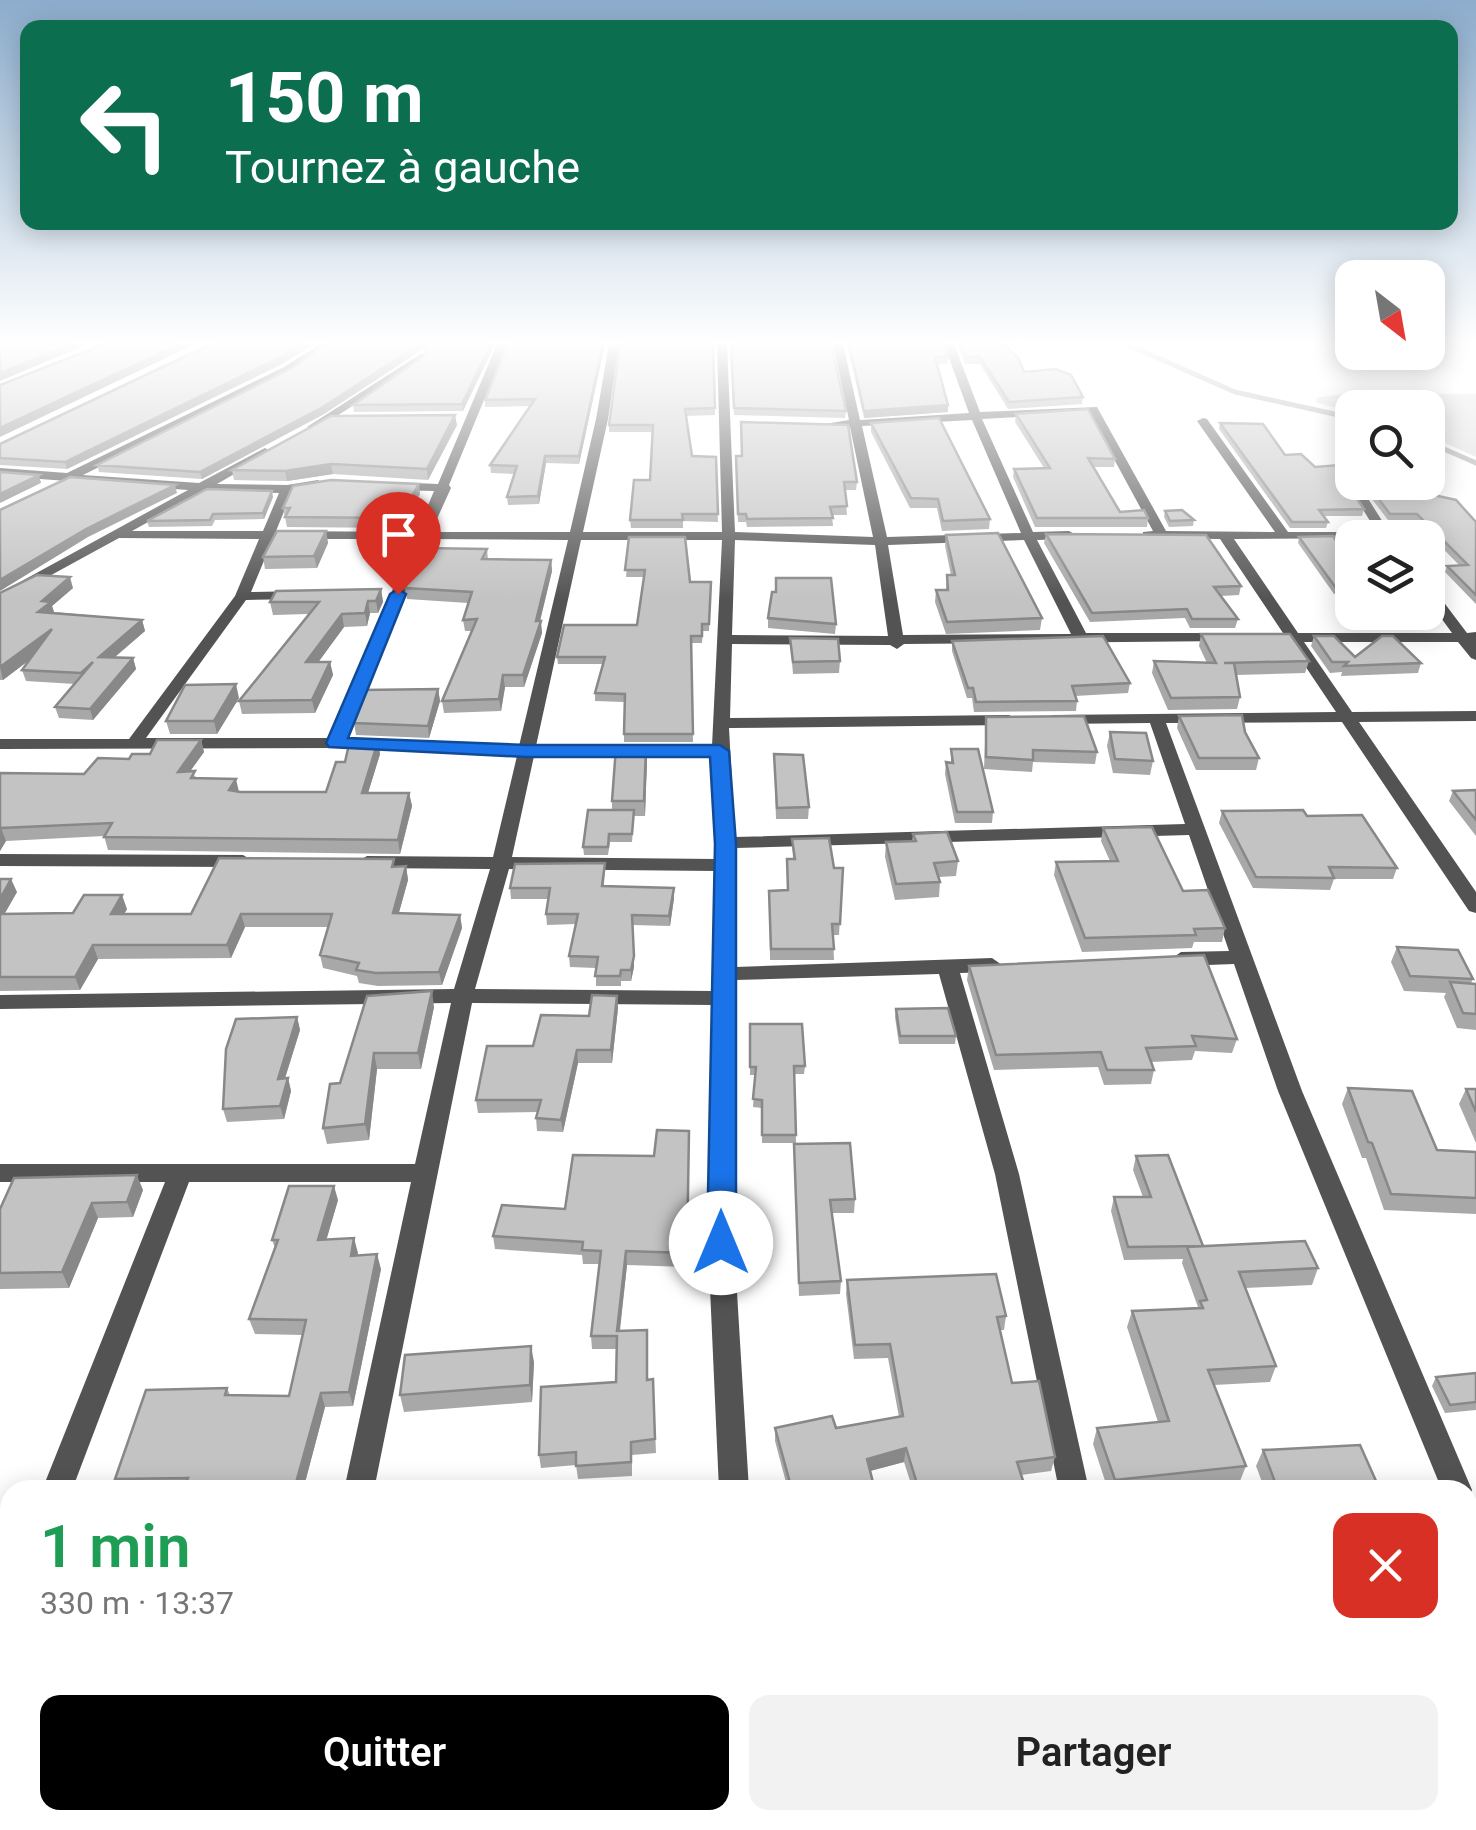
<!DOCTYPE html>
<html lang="fr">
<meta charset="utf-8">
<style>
body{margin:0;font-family:Roboto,sans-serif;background:#f2f2f2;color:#222;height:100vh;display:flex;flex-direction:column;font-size:38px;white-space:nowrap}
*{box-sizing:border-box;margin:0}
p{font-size:32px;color:#767676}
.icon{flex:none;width:55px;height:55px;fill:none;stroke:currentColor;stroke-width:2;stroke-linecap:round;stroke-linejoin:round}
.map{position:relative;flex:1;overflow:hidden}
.details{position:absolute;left:0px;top:1480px;width:1478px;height:350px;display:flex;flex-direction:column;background:#fff;border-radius:30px 30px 0 0;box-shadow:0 5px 25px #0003}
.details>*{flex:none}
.top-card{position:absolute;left:20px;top:20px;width:1438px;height:210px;border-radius:20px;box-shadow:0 5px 25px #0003;background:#0b6e4f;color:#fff;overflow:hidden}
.needle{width:65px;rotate:149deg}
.buttons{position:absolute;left:1335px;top:260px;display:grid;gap:20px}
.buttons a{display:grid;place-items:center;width:110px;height:110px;border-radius:20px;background:#fff;box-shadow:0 5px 25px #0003;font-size:50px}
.pin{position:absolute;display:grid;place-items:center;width:85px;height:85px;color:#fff;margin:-102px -42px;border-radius:50% 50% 50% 0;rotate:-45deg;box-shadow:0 0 10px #0007}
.pin .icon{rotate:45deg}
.me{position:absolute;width:110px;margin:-55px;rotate:0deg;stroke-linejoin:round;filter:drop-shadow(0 0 8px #0008)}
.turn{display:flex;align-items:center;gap:35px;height:210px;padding:0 40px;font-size:45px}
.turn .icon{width:130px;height:130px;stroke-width:2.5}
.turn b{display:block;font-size:70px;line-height:85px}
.round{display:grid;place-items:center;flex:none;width:105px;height:105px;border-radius:20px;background:#f2f2f2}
.summary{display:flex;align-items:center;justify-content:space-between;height:170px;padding:0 40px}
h1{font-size:60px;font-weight:600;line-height:75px;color:#1e9e55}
.cta{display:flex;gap:20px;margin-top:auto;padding:20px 40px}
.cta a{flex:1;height:115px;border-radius:20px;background:#000;color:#fff;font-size:40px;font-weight:600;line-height:115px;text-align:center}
.cta a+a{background:#f2f2f2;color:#222}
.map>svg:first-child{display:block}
.green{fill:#dadada}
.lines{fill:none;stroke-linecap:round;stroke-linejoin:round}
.stream{stroke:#a1a1a1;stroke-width:5}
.street{fill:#535353;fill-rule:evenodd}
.wall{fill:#a8a8a8}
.shaded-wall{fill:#888}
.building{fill:#c3c3c3;stroke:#888;stroke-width:2.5}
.route{fill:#1a73e8;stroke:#114b97;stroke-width:2.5}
</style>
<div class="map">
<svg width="1476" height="1830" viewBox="0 0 1476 1830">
<rect width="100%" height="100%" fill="#fff"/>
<path class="green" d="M1341 394H1476V457L1428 435V408H1352V412L1317 403 1316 398Z"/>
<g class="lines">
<path class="stream" d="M1126 344 1235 392 1352 418
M1428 442 1476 463"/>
<path class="street" d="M320 344H332L292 371 83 475 199 483 265 448 269 450V454L217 484 287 485 318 480 324 484 292 492 276 531 417 532 434 491 392 490 386 486 392 482 438 484 497 344H507L449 485 451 488 431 532H570L596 419 609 344H619L608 419 583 532H722L717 344H727L735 532 873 537 850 427 825 428 819 425 849 420 833 344H843L860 420 969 413 944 344H954L980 412 1097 407 1166 531 1275 532 1197 421 1203 418 1207 419 1288 532H1377L1350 489 1360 486 1393 538 1234 539 1298 633H1452L1428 600V587L1433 588 1467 633 1476 632V660L1471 658 1458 642H1304L1352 712 1476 711V721L1359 722 1476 892V913L1469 911 1342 722 1166 723 1302 1091 1472 1490 1468 1500V1490H1442L1278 1091 1234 964 1181 966 1171 959 1181 952 1229 951 1189 835 735 848V967L992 958 1002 965 992 972 960 973 1019 1174 1089 1490H1059L995 1174 939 974 735 980 734 1243 749 1490H719L708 1243 713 1005 472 1003 374 1490H344L411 1182H189L72 1490H42L165 1182H0V1164H415L451 1003 0 1009V995L454 989 490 869 367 868 357 862 367 856 493 857 517 756 336 748 0 749V739H129L235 596 259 539 119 538 0 603V593L188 490 0 476V468L67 473 284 367ZM1089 413 1153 531 1143 532V538L1220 539 1283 633H1268L1260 638 1268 643 1289 642 1336 712 1052 715V723L1058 724 1150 723 1185 824 735 837 729 728 1009 725 1017 720 1009 715 730 718 732 644 890 645 897 649 904 644 1229 641 1232 638 1224 633H1086L1037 540 1069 539 1076 535 1069 531 1033 532 982 419ZM972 420 1021 533 887 537 862 426ZM204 491 279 493 263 531H132ZM273 539H414L330 738H146L246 600 301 599 308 595 301 591 251 592ZM427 539 568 540 519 746 346 738ZM581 540H722L712 746H536ZM735 540 875 545 888 636 732 635ZM1024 540 1071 634 903 635 888 545ZM534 756H712L716 859 512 857ZM509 869 716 871 713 991 475 989Z
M422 353 426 358 317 429 307 427Z
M0 854 243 855 253 861 243 867 0 866Z
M1468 1500 1476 1504V1569L1468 1571Z
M10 1586V1638L0 1642V1590Z
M271 1820H307L305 1830H269Z
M754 1820H790V1830H754Z"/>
</g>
<path class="wall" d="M211 344H314L282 364 67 469 0 465V444Z
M326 344H495L463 411 354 412 353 405 426 356 423 349 324 414 202 479 99 472 97 465 292 368Z
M508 344H605L579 464 546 463 539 504 508 505 507 497 515 474 491 473 490 465 531 406 485 407V400Z
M713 344 715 415 686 416 692 456 716 457 718 522 683 521V528H631L630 520 650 480 653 432H609V425Z
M731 344 846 411 845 418 734 415Z
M847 344H943L948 357 947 364H937L948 405V412L864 418Z
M957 344H1004L1024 372 1083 397 1082 404 1008 409 980 364H965Z
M1016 414 1115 459 1114 467H1093L1120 512 1148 518 1147 527H1035L1013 477 1014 469 1044 468 1015 422Z
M871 423 990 519 989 529 942 531 937 508H910L871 432Z
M1220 423 1285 455 1315 467 1351 488 1364 509 1362 516H1324L1328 522 1326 528H1290L1219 429Z
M457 425 428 480 333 474 287 481 234 480 232 470Z
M736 456 857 482 856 490H845L847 515H832L833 526 747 527 746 522H738Z
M1359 482H1415L1429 494 1476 522V604L1445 572 1447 566 1459 565 1415 520H1388Z
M420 494 400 528 287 527 283 508Z
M273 497 264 519 215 520 212 526 149 527 147 521Z
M1165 511 1194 520 1193 526 1169 527 1164 517Z
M326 531 328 543 317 568 265 569 263 557Z
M1046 534 1241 586 1239 595 1221 596 1238 619 1235 628H1190L1185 618 1090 622 1044 543Z
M946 535 1042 618 1040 630 946 634 935 602 936 590H946L947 575H951L945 546Z
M629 537 690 582H711L709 631H703L702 643H691L693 742H624V702L595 701V693L603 664H558L557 657 637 625 644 577H626Z
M1299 537 1352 566V594H1334L1298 543Z
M487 549 488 559 551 560 552 571 540 621 542 633 524 687H505L501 711 444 713 442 701 472 631H465L463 620 468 603 407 599 405 588Z
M73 588 52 606 54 612 142 620 145 631 115 657 133 658 136 669 93 720 59 718 55 707 75 684 26 681 22 670 29 660 3 680H0V593Z
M381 589 383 602 378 613H370L367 626 344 627 318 662H330L333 675 315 713 242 714 239 701 308 614 273 615 270 602Z
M776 592 836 624 835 634 768 628V618Z
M1201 634 1309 661 1305 673 1236 675 1240 697 1237 709 1168 710 1152 673 1154 661 1207 663 1199 646Z
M1314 636 1355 657 1421 663 1418 673 1341 676 1342 672 1330 673 1311 646Z
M790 638 840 661 839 673 793 674Z
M952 641 1130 683 1128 693 1075 696 1077 701 1076 711 974 712 972 698H967L952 651Z
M438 689 440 701 429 738 356 735 354 723Z
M239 698 217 734H170L166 721Z
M1179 716 1245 732 1259 758 1256 770H1196L1177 728Z
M986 717 1097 752 1095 764 1033 762 1032 772 984 769Z
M1110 732 1153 761 1150 775 1113 773 1107 746Z
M201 740 204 752 190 771 197 778 239 792H326L345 762 378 741 380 754 368 793H409L412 806 400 854 108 850 104 836 6 841 0 851V773L84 774 129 759Z
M951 749 993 812 992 823H955L945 774 946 762 951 763Z
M774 754 809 807 808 819H776Z
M647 760 645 816H634L632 842H610L608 855H584L583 847 612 810V801Z
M1476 790V836L1449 801 1453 791Z
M1222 811 1307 816 1397 868 1393 879H1334L1330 890 1253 888 1219 823Z
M1103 828 1183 891 1225 928 1222 942H1194L1192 948 1082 952 1054 875 1056 862 1110 861 1101 841Z
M913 834 958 861 956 876 939 877 940 882 939 897 895 900 885 857 886 842H912Z
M792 839 834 868H843L839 935H833L834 960H770L769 891 788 890 793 859Z
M605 863 604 886 674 898 670 926 633 925 634 967 631 981H621V986H596V968L570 967 569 956 576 924 547 925 546 914 549 899H511L510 888Z
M406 866 408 880 399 913 460 915 462 928 442 985 378 986 359 983 357 976 323 968 320 955 328 927H245L231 958 98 959 80 990 0 991V879L17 892 4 914 73 913 127 909 124 914H191L395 867Z
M1397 947 1473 979 1471 983 1476 984V1030L1457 1028 1444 997 1446 993 1404 991 1391 962Z
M969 966 1237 1039 1232 1053 1195 1051 1192 1060 1151 1062 1154 1070 1151 1084 1104 1085 1098 1067 994 1070 967 980Z
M367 996 434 1007 421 1069H377L369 1140 327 1144 323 1128 340 1083Z
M617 996 618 1008 612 1063H578L563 1132 537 1131 536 1118 538 1112 478 1113 476 1100 533 1046 589 1016Z
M896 1009 956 1036 955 1044H899L895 1017Z
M297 1017 300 1030 285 1078H288L291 1091 284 1119 227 1122 223 1109Z
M750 1024 805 1066 804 1074H794L796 1143H762V1108L753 1107 755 1075H750Z
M1348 1088 1437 1150 1476 1152V1214L1384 1210 1366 1158H1362L1342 1104Z
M1466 1089H1476V1143L1459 1104Z
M689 1144 687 1267 627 1265 620 1331 647 1330 648 1379H653L656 1453 632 1455V1476L578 1479 576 1465 541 1468 539 1455 616 1382V1349H592L591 1336 599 1264H583L582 1255 495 1249 493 1236 565 1209 654 1156Z
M794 1144 855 1199 854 1213H832L841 1281 840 1294 799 1296Z
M1136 1156 1203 1246 1318 1268 1312 1285 1245 1288 1276 1366 1270 1382 1214 1385 1246 1466 1240 1481 1161 1490H1108L1093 1444 1097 1428 1158 1422 1127 1327 1132 1311 1198 1307 1182 1263 1183 1259 1124 1260 1111 1211 1114 1197H1143L1133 1170Z
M143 1190 133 1217 98 1218 69 1288 0 1289V1209Z
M338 1200 326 1240 358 1253 357 1255 381 1269 353 1406 325 1407 303 1490H120L115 1479 227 1388 230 1395 289 1396 303 1335 255 1334 249 1319 275 1248 272 1240Z
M847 1280 1006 1316 1004 1330H1000L1012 1383 1055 1457 1051 1471 1021 1475 1026 1490H913L904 1462 870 1471 875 1490H788L775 1441V1428H836L899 1417 888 1358 854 1359 846 1294Z
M534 1362 532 1402 404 1412 400 1395Z
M1476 1373V1410L1445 1413 1432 1386 1436 1377Z
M1263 1450 1380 1490H1265L1256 1466Z
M1468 1581 1476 1599V1761L1468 1762Z
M10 1633V1727L0 1726V1637Z
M32 1820H245L241 1830H62Z
M850 1820H1002L1005 1830H920L919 1827 903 1830H851Z
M1076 1820H1147L1150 1830H1079Z
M1190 1820H1249L1209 1830H1194Z"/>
<path class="shaded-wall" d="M71 344H88L0 381V373Z
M180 344H195L0 437V428Z
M302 344H314L282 364 67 469 65 462Z
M420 344H422L423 349 324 414 202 479 200 472Z
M491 344H495L463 411 462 404Z
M603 344H605L579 464V456Z
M948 405V412L864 418V411Z
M455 415 457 425 428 480 427 469Z
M545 456 546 463 539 504 538 496Z
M331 464 333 474 287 481 285 471Z
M39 475 41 483 0 503V494Z
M419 484 420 494 400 528 399 518Z
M175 485 177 493 88 537 0 591V580L86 529Z
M272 491 273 497 264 519 263 513Z
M326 531 328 543 317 568 314 556Z
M551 560 552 571 537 633 536 621Z
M70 577 73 588 52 606 54 612H38L42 601Z
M381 589 383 602 378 613 376 601Z
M368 601 370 613 367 626 365 613Z
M342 614 344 627 309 675 306 662Z
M142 620 145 631 102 668 99 657Z
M541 621 542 633 524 687 523 675Z
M52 629 56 640 3 680 0 667Z
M133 658 136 669 93 720 90 709Z
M330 662 333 675 315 713 312 700Z
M503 675 505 687 501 711 499 699Z
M236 684 239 698 217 734 214 721Z
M438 689 440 701 429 738 428 726Z
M201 740 204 752 181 784 178 772Z
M378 741 380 754 364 806 362 793Z
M646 746 647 760 645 816 644 801Z
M236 779 239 792 229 790Z
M409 793 412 806 400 854 398 840Z
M1 828 6 841 0 851V830Z
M406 866 408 880 395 926 393 913Z
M11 879 17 892 0 922V899Z
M674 888V898L670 926 669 916Z
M122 895 127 909 116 928 111 914Z
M241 914 245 927 231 958 227 945Z
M460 915 462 928 442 985 439 972Z
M633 925 634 967 631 981V970Z
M93 945 98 959 80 990 75 977Z
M432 991 434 1007 421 1069 418 1053Z
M617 996 618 1008 612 1063 611 1050Z
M297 1017 300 1030 281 1091 278 1079Z
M577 1050 578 1063 563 1132 561 1120Z
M374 1053 377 1069 369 1140 365 1124Z
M288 1078 291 1091 284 1119 280 1106Z
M137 1175 143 1190 133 1217 127 1202Z
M334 1186 338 1200 322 1255 318 1240Z
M92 1203 98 1218 69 1288 62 1272Z
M354 1238 358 1253 355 1270 351 1256Z
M626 1251 627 1265 618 1344 617 1331Z
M377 1254 381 1269 353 1406 349 1392Z
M531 1346 534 1362 532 1402 530 1385Z
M321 1393 325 1407 303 1490H294Z
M906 1448 904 1462 866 1472 867 1459Z
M6 1517 10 1523V1544L0 1564V1529Z
M234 1820H245L241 1830H230Z
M1202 1820H1249L1209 1830H1197Z"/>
<path class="building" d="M0 344H71L0 373Z
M104 344H180L0 428V385Z
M211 344H302L281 357 65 462 0 458V444Z
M326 344H420L323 407 200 472 97 465 292 368Z
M422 344H491L462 404 353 405 427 354Z
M508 344H603L579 456H545L538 496 507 497 517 466 490 465 535 399 485 400Z
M620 344H713L715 408 685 409 692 456 716 457 718 514H682L683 520H630L634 480H650L653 425H609Z
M731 344H831L846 411 734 408Z
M849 344H943L948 357H935L948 405 864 411Z
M961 344H1004L1019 359 1024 372 1056 369 1071 375 1083 397 1009 402 980 357H966Z
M1088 409 1115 459 1088 458 1120 512 1144 510 1148 518H1037L1014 469 1050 468 1016 414Z
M455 415 427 469 331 464 285 471 232 470 331 416Z
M939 418 990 519 943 521 938 499 911 498 871 423Z
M741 422 848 425 857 482H844L847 506 830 507 833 518 747 519 746 514H738L736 456H742Z
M1220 423 1263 424 1285 455 1301 454 1315 467 1352 464V482L1348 485 1364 509 1319 510 1328 522H1292Z
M0 472 39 475 0 494Z
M70 477 175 485 86 529 0 580V510Z
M331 480 419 484 399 518 285 517 290 508H283L293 486Z
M1366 482H1415L1429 494 1456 500 1476 522V595L1447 566 1468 565 1417 514H1390Z
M207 489 272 491 263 513 213 514 210 520 147 521Z
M1182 510 1194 520 1170 521 1165 511Z
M277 531H326L314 556 263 557Z
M998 533 1042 618 947 622 936 590H948L947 575H955L946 535Z
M1046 534 1206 535 1241 586 1214 587 1238 619H1192L1187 609 1092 613Z
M1333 536 1352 566V588H1336L1299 537Z
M629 537H685L690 582H711L709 624H702V636H691L693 734H624L625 694 595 693 605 657H557L564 625H637L645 570H625Z
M423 548 487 549 482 559 551 560 536 621H541L523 675H503L499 699 442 701 477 619 463 620 472 592 405 588Z
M37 575 70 577 42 601 51 602 38 612 142 620 99 657 133 658 90 709 55 707 93 662 81 673 22 670 52 629 0 667V593Z
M776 578H831L836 624 768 618 772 592H776Z
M381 589 376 601H368L365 613 342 614 306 662H330L312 700 239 701 319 602H270L276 591Z
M1201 634H1290L1309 661 1224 663H1234L1240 697 1171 698 1154 661 1216 663Z
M1103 636 1130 683 1072 686 1077 701 976 702 973 688H968L952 641Z
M1314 636H1334L1355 657 1382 636H1393L1421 663 1344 666 1348 662H1332Z
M790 638 838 639 840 661 793 662Z
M236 684 214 721H166L185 685Z
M438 689 428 726 354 723 362 690Z
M1242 715 1245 732 1259 758H1199L1179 716Z
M1084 716 1097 752 1033 750V760L986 757V717Z
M1110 732 1146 733 1153 761 1115 759Z
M157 740H201L178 772 195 771 191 778 236 779 229 790 240 792H326L336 762H345L350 740 378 741 362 793H409L398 840 104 837 112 823 1 828 0 830V773L84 774 98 758 129 759 132 754H150Z
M646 746 644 801H612L616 747Z
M951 749H978L993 812H957L946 762 953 763Z
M774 754 803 755 809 807 777 808Z
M1476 790V820L1453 791Z
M588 810H634L632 834H609L608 847H583Z
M1303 810 1307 816 1362 815 1397 868 1329 867 1334 878 1256 877 1222 811Z
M1152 827 1183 891 1208 890 1225 928 1194 929 1196 935 1085 938 1056 862 1118 861 1103 828Z
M947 832 958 861 934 863 940 882 896 884 886 842 916 841 913 834Z
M829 838 834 868H843L840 924H832L834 949H771L769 891 788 890 787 859H795L792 839Z
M219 858 394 859 392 867 406 866 393 913 460 915 439 972 376 973 356 970 359 963 320 955 332 914H241L227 945H93L75 977H0V914L73 913 84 895H122L111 914H191Z
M605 863 602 886 674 888 669 916 632 915 634 956 631 970H621L620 976H595L598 957 569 956 578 914H546L550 888H510L515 864Z
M0 879H11L0 899Z
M1397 947 1458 950 1473 979 1410 976Z
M1204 955 1237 1039 1192 1036 1196 1046 1146 1048 1154 1070H1107L1101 1052 996 1055 969 966Z
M1450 982 1476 984V1014L1463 1013Z
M432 991 418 1053H374L365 1124 323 1128 330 1084 340 1083 367 996Z
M592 995 617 996 611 1050H577L561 1120 536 1118 541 1100H476L487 1046H533L541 1015 589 1016Z
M948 1008 956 1036H900L896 1009Z
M297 1017 278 1079 288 1078 280 1106 223 1109 226 1049 236 1019Z
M750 1024H802L805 1066H794L796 1135H762V1100L753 1099 756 1067H750Z
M1348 1088 1412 1091 1437 1150 1476 1152V1198L1391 1194 1372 1143 1368 1142Z
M1466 1089H1476V1112Z
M657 1130 689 1131 687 1253 626 1251 617 1331 647 1330V1380L653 1379 655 1439 631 1442V1462L576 1466V1452L539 1455 541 1387 616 1382 617 1336H591L601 1251 582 1250 583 1242 493 1236 502 1205 565 1209 573 1155 654 1156Z
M850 1143 855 1199 830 1200 841 1281 799 1283 794 1144Z
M1168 1155 1203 1246 1128 1247 1114 1197H1151L1136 1156Z
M137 1175 127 1202 92 1203 62 1272 0 1273V1209L14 1178Z
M289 1186H334L318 1240 354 1238 351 1256 377 1254 349 1392 321 1393 294 1490H183L188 1478 115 1479 146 1390 227 1388 225 1395 289 1396 306 1320 249 1319 278 1240H272Z
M1305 1241 1318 1268 1239 1272 1276 1366 1208 1370 1246 1466 1115 1480 1097 1428 1169 1421 1132 1311 1203 1308 1200 1301 1207 1300 1187 1247Z
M996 1274 1006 1316 997 1317 1012 1383 1039 1381 1055 1457 1017 1462 1026 1490H919L906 1448 867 1459 875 1490H792L775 1428 832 1416 836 1428 903 1416 890 1344 855 1345 847 1280Z
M531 1346 530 1385 400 1395 405 1355Z
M1476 1373V1402L1450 1405 1436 1377Z
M1360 1445 1380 1490H1278L1263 1450Z
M426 1483 511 1484 510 1490H424Z
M0 1517H6L0 1529Z
M1468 1581 1476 1599V1748L1468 1749Z
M3 1632 10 1633V1715L0 1714V1637Z
M10 1787V1803L2 1800Z
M59 1820H234L230 1830H75L77 1826Z
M398 1820H523L550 1830H394Z
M925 1820H1002L1005 1830H927Z
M1084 1820H1147L1150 1830H1087Z"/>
<linearGradient id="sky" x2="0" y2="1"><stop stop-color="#8baccc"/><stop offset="0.57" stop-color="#fff"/><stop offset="1" stop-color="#fff" stop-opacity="0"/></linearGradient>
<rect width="1476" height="600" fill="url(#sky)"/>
<path class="route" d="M398 589 406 594 348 738 526 745H720L729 751 736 844V1243L732 1251H711L707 1243 715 844 710 757H526L329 747 326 743 390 594Z"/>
</svg>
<div class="buttons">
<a><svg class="needle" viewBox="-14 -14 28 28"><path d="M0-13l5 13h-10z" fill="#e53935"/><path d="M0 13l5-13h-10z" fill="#767676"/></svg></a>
<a><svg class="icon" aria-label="search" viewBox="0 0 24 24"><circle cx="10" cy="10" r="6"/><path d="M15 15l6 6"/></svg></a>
<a><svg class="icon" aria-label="layers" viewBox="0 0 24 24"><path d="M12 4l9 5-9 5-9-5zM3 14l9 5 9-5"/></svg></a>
</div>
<div class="pin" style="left:398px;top:594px;background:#d93025"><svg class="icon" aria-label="arrive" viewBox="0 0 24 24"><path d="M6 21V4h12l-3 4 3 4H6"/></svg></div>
<svg class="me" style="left:721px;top:1243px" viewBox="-20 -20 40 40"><circle r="19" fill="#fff"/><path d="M0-13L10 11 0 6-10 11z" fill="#1a73e8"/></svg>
<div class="top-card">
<div class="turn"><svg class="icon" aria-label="left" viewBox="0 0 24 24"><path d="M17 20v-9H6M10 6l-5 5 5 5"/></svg><div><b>150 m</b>Tournez à gauche</div></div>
</div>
<section class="details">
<div class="summary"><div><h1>1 min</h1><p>330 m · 13:37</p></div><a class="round" style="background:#d93025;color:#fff"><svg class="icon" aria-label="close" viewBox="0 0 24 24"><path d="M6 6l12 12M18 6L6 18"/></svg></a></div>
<div class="cta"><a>Quitter</a><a>Partager</a></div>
</section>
</div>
